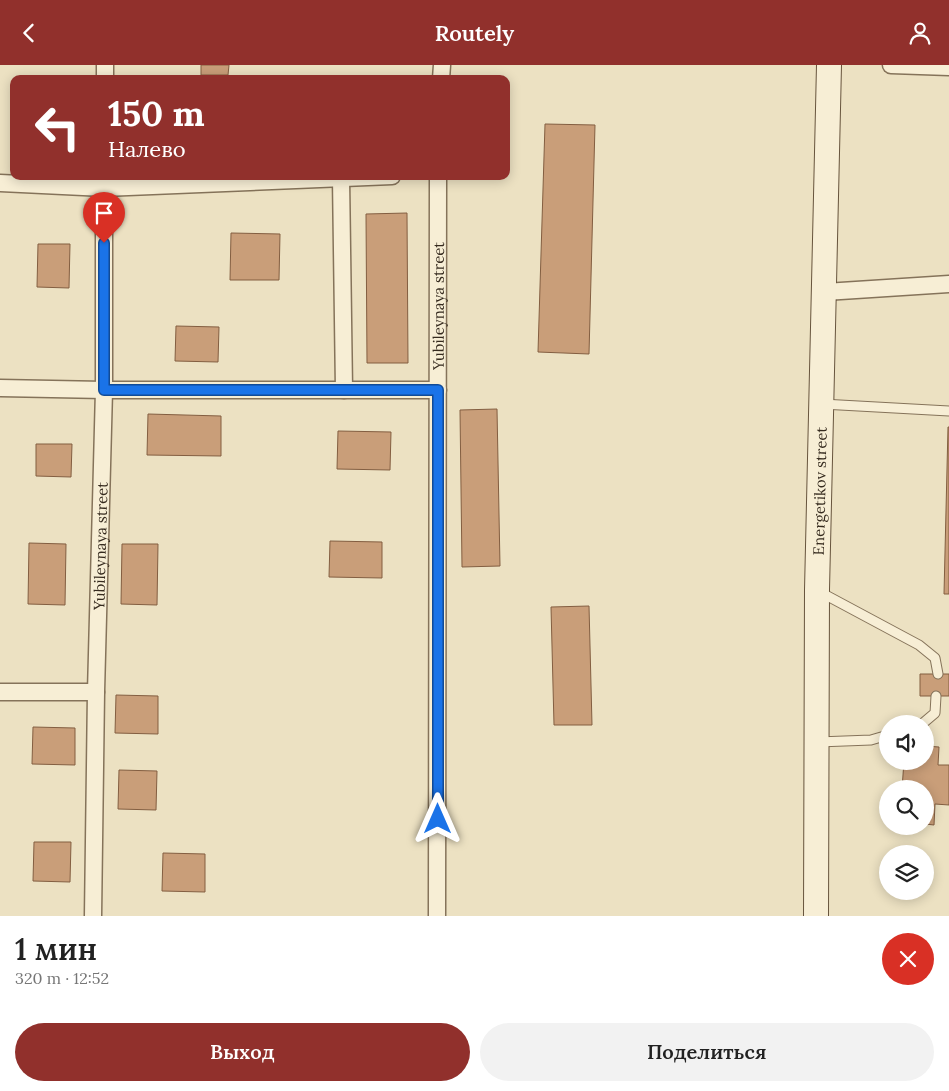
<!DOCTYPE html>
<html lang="ru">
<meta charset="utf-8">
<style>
body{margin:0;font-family:Lora,serif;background:#f2f2f2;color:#222;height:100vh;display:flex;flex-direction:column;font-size:19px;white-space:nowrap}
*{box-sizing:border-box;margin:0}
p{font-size:16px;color:#767676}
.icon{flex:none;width:28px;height:28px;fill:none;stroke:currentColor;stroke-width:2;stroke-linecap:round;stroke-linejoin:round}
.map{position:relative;height:851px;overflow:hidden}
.panel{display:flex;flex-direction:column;background:#fff;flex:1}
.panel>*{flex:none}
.top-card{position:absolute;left:10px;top:10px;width:500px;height:105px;border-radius:10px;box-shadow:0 2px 12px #0003;background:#91302c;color:#fff;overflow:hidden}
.buttons{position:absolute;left:879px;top:650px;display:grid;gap:10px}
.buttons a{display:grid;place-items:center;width:55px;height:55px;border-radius:50%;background:#fff;box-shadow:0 2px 12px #0003;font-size:25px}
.pin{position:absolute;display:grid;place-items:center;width:42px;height:42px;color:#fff;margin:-51px -21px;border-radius:50% 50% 50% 0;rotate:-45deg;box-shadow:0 0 5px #0007}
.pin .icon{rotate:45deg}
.me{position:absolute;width:55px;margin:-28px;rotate:0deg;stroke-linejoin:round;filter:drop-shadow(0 0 4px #0008)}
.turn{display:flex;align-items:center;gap:18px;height:105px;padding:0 15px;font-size:22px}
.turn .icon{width:65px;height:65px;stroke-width:2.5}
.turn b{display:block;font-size:35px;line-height:42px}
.round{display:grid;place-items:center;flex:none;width:52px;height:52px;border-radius:26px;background:#f2f2f2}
.head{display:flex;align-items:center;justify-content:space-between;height:85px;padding:0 15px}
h1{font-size:30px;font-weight:600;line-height:38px}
.primary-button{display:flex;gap:10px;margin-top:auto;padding:10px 15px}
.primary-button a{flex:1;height:58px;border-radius:30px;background:#91302c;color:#fff;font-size:20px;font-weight:600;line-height:58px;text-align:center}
.primary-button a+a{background:#f2f2f2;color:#222}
header{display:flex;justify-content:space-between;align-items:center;height:65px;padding:0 15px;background:#91302c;color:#fff;font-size:22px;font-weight:600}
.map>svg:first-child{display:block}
.building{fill:#c99e79;stroke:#835e41}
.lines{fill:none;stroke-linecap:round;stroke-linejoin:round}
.lane-casing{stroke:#85735a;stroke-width:11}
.street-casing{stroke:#85735a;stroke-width:19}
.secondary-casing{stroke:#67543d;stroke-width:26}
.lane{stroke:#f7eed5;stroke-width:9}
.street{stroke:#f7eed5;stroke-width:16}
.secondary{stroke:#f7eed5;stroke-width:24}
.route-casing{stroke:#114b97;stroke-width:12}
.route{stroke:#1a73e8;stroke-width:9}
.labels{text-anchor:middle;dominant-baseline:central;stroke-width:5;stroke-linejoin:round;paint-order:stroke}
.street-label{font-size:15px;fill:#352a1e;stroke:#f4ebd1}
</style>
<header><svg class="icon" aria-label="back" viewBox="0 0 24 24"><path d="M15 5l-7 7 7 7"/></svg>Routely<svg class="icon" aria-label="person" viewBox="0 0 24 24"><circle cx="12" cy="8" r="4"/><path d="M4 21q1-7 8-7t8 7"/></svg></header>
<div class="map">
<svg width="949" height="851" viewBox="0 0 949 851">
<rect width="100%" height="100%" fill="#ece1c2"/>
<path class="building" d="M201 0H229L228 10H201Z
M545 59 595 60 589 289 538 287Z
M407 148 408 298H367L366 149Z
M231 168 280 169 279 215H230Z
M38 179H70L69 223 37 222Z
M176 261 219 262 218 297 175 296Z
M497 344 500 501 462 502 460 345Z
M148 349 221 351V391L147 390Z
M948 362H949V529H944Z
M338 366 391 367 390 405 337 404Z
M36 379H72L71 412 36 411Z
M330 476 382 477V513L329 512Z
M29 478 66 479 65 540 28 539Z
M122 479H158L157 540 121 539Z
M589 541 592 660H554L551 542Z
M920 609H949V631H920Z
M116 630 158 631V669L115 668Z
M33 662 75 663V700L32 699Z
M925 681 939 682 938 700H949V740L935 739 934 760 925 759V724H902L904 696H925Z
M119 705 157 706 156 745 118 744Z
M34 777H71L70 817 33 816Z
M163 788 205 789V827L162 826Z"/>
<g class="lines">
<g class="lane-casing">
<path id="lane" d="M822 339 949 346
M820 527 919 580 935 593 938 609
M922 659 935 648 936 631
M818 677 871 675 888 670"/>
</g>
<g class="street-casing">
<g id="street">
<path d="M891 0 949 2"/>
<path d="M105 14V0"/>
<path d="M441 14 442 0"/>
<path d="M341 113 344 325"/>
<path d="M0 118 104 123 392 111"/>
<path d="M825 227 949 219"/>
<path d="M0 323 104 325H438"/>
<path d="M0 627H96"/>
<path id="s1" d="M93 851 96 627 104 325V111"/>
<path id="s2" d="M437 851 438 111"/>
</g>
</g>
<g class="secondary-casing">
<g id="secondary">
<path id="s3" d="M816 851 817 525 829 0"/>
</g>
</g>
<use href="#lane" class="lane"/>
<use href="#street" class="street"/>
<use href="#secondary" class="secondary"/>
</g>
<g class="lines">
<g class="route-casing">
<path id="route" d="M104 178V325H438V754"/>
</g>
<use href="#route" class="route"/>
</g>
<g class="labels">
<g class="street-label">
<text stroke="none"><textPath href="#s2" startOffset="610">Yubileynaya street</textPath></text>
<text stroke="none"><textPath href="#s3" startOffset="425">Energetikov street</textPath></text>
<text stroke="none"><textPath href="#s1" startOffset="370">Yubileynaya street</textPath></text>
</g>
</g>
</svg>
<div class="buttons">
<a><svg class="icon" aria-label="sound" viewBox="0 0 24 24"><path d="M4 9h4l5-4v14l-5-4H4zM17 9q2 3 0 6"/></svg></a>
<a><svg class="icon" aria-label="search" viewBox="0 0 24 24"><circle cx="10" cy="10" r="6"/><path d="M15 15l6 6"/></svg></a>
<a><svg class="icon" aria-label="layers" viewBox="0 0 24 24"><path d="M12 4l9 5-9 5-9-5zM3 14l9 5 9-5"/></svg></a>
</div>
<div class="pin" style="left:104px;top:178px;background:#d93025"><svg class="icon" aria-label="arrive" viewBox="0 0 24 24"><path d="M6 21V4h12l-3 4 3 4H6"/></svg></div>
<svg class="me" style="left:438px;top:754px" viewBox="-20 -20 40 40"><path d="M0-17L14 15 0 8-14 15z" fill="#1a73e8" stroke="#fff" stroke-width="4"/></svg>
<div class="top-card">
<div class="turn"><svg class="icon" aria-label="left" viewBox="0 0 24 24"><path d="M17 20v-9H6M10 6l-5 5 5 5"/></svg><div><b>150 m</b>Налево</div></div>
</div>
</div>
<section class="panel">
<div class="head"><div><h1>1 мин</h1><p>320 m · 12:52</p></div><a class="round" style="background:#d93025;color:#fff"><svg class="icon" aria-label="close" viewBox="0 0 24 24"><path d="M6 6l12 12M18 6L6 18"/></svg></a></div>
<div class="primary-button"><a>Выход</a><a>Поделиться</a></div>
</section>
